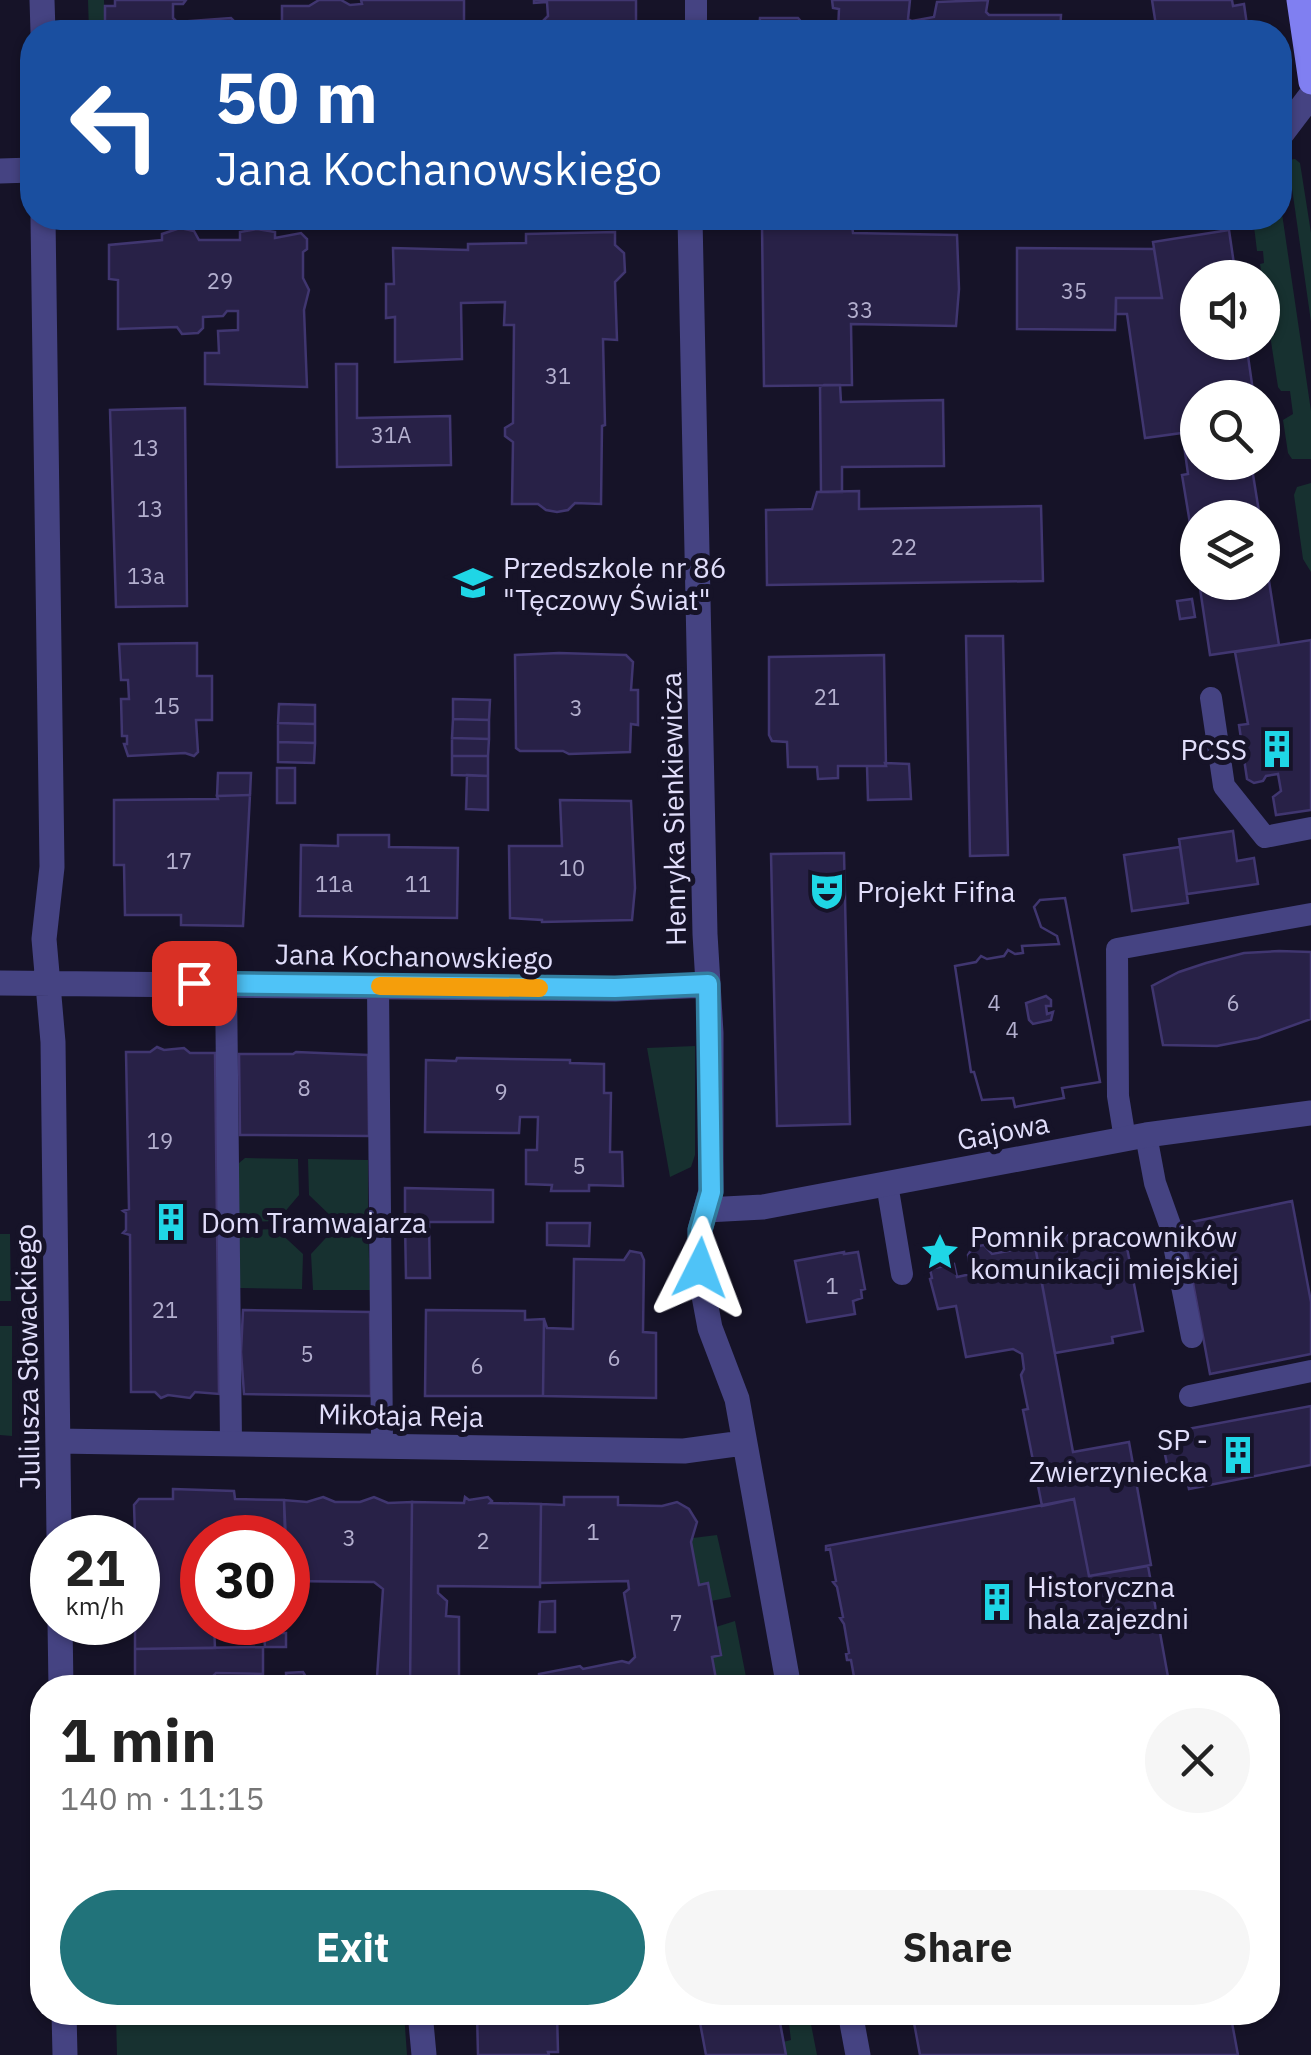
<!DOCTYPE html>
<meta charset="utf-8">
<style>
body{margin:0;font-family:"IBM Plex Sans",sans-serif;background:#f6f6f6;color:#222;height:100vh;display:flex;flex-direction:column;font-size:38px;white-space:nowrap}
*{box-sizing:border-box;margin:0}
p{font-size:32px;color:#767676}
.icon{flex:none;width:55px;height:55px;fill:none;stroke:currentColor;stroke-width:2;stroke-linecap:round;stroke-linejoin:round}
.map{position:relative;flex:1;overflow:hidden}
.drawer{position:absolute;left:30px;top:1675px;width:1250px;height:350px;display:flex;flex-direction:column;background:#fff;border-radius:40px;box-shadow:0 2px 8px #0004}
.drawer>*{flex:none}
.guide{position:absolute;left:20px;top:20px;width:1272px;height:210px;border-radius:40px;box-shadow:0 2px 8px #0004;background:#1a4fa0;color:#fff;overflow:hidden}
.controls{position:absolute;left:1180px;top:260px;display:grid;gap:20px}
.controls a{display:grid;place-items:center;width:100px;height:100px;border-radius:50%;background:#fff;box-shadow:0 2px 8px #0004;font-size:50px}
.speed{position:absolute;left:30px;top:1515px;display:flex;gap:20px;font-size:50px;font-weight:700;text-align:center}
.speed>*{display:grid;place-content:center;width:130px;height:130px;border-radius:50%;background:#fff;box-shadow:0 2px 8px #0004;line-height:1}
.speed small{font-size:25px;font-weight:400}
.speed .limit{border:15px solid #d22;background:#fff;color:#111}
.pin{position:absolute;display:grid;place-items:center;width:85px;height:85px;color:#fff;margin:-42px;border-radius:20px;box-shadow:0 5px 15px #0006}
.me{position:absolute;width:110px;margin:-55px;rotate:3deg;stroke-linejoin:round;filter:drop-shadow(0 0 8px #0008)}
.turn{display:flex;align-items:center;gap:35px;height:210px;padding:0 30px;font-size:45px}
.turn .icon{width:130px;height:130px;stroke-width:2.5}
.turn b{display:block;font-size:70px;line-height:85px}
.round{display:grid;place-items:center;flex:none;width:105px;height:105px;border-radius:52px;background:#f6f6f6}
.overview{display:flex;align-items:center;justify-content:space-between;height:170px;padding:0 30px}
h1{font-size:60px;font-weight:700;line-height:75px}
.primary-button{display:flex;gap:20px;margin-top:auto;padding:20px 30px}
.primary-button a{flex:1;height:115px;border-radius:60px;background:#21737a;color:#fff;font-size:40px;font-weight:700;line-height:115px;text-align:center}
.primary-button a+a{background:#f6f6f6;color:#222}
.map>svg:first-child{display:block}
.green{fill:#173130}
.building{fill:#282147;stroke:#403670;stroke-width:2.5;fill-rule:evenodd}
.lines{fill:none;stroke-linecap:round;stroke-linejoin:round}
.lane{stroke:#454382;stroke-width:22}
.street{stroke:#454382;stroke-width:25}
.secondary{stroke:#807ff1;stroke-width:25}
.route-casing{stroke:#337fa1;stroke-width:25}
.route{stroke:#4fc3f7;stroke-width:18}
.slow{stroke:#f59e0b;stroke-width:18}
.labels{text-anchor:middle;dominant-baseline:central;stroke-width:10;stroke-linejoin:round;paint-order:stroke}
.number-label{font-size:22px;fill:#b3afce}
.poi-label{font-size:28px;fill:#e1defb;stroke:#161328;text-anchor:start}
.street-label{font-size:28px;fill:#e1defb;stroke:#161328}
</style>
<div class="map">
<svg width="1311" height="2055" viewBox="0 0 1311 2055">
<rect width="100%" height="100%" fill="#161328"/>
<path class="green" d="M88 0H104L105 32H89Z
M1295 159 1300 163 1311 233V322L1288 160Z
M1280 200 1311 411V459H1292L1288 453 1283 420 1293 414 1290 391H1281L1278 387 1270 335H1275L1273 323H1269L1260 264 1264 263 1263 251H1257L1253 218H1280Z
M1311 483V572L1303 559 1294 495 1297 487Z
M695 1046V1155L691 1167 670 1177 647 1048Z
M245 1158 298 1159 299 1195 277 1221 242 1222 239 1218V1163Z
M308 1159 368 1160V1219L335 1220 309 1195Z
M368 1227 370 1290H313L311 1254 335 1228Z
M276 1229 303 1254 302 1289 240 1288 239 1233 243 1230Z
M0 1234H10L11 1301H0Z
M0 1326H12V1436L0 1435Z
M717 1535 731 1597 711 1601 708 1584 699 1585 691 1542 693 1538Z
M735 1621 748 1687H718L712 1657 721 1655 716 1627Z
M116 2013H404L407 2055H117Z
M809 2014 817 2055H786L783 2042 791 2040 789 2024 792 2019Z"/>
<path class="building" d="M115 0H186L183 4H173V18L177 22 231 18 234 21 235 32H105V6H115Z
M319 0H341L350 5 362 4 361 0H464V32H282V6H309Z
M534 0H636V32H511V23H541L548 16 547 2 534 3Z
M832 0H910L908 19 912 21 934 17 937 2 988 0 986 12 989 15H1061L1060 32H759L760 18H798L804 25 826 24 831 30 838 31 839 9 833 8Z
M1152 0H1232L1233 6 1244 4 1248 32H1157Z
M762 224 852 225 853 233 957 235 959 289 956 326 851 324 852 385 764 386Z
M180 228 194 231 199 240H240V232L257 229 275 232V238L301 233 307 239V249L303 252V278L309 290 304 310 307 387 205 384V353H219L218 331 238 330V311H227L223 316 203 317V328L198 333 182 334 177 327 118 329V280L109 279V245L162 240V234Z
M1229 230 1236 278H1198V342H1246L1254 398H1198V443L1184 445 1182 433 1145 438 1127 314H1116V298H1162L1153 242Z
M615 232V245L624 253 625 272 615 282 617 340 603 339 605 425 602 426 601 504 575 503 568 510 557 512 546 510 538 504H512L513 442 505 436V428L513 423 514 325H504L505 302 461 303 462 359 395 362V317L386 318V284H394L393 248 468 250V244L526 243V234Z
M1017 248 1154 249 1162 298H1116L1115 330 1017 329Z
M336 364H357V418L450 416 451 465 337 467Z
M824 385H840L841 402 943 400 944 466 842 467V492H821L820 387Z
M185 408 187 606 116 607 110 410Z
M1198 443V462H1251L1260 518H1198V572L1182 475 1188 474 1184 445Z
M859 491V509L1041 506 1043 581 767 585 766 510 812 509 817 492Z
M1262 536 1279 645 1210 655 1199 582H1262Z
M1192 599 1195 617 1180 619 1177 601Z
M966 636H1003L1008 855 970 856Z
M1311 640V810L1276 815 1273 797 1281 791 1278 774 1266 776 1263 781 1254 783 1247 779 1239 725 1248 724 1235 652Z
M197 643V676H212V720H196L198 752 194 756 185 753 128 756 124 744H127V736H122L121 699H129L128 680H121L119 644Z
M559 653 626 655 633 662 631 690H638V725L631 724 630 752 569 754 563 751H520L516 748 515 655Z
M884 655 886 766H838V778L818 779 817 767H788L787 742 772 741 769 735V657Z
M453 699 490 700 489 720 453 719Z
M279 704 315 705V724L278 723Z
M453 719 489 720V739L452 738Z
M278 723 315 724V743L278 742Z
M452 738 489 739 488 756H452Z
M278 742 315 743 314 763 278 762Z
M452 756H488V776L452 775Z
M885 763 909 764 911 799 868 800 867 766H886Z
M277 768H295V803H277Z
M218 773H251L250 795 217 796Z
M467 775 488 776V810L466 809Z
M250 795 243 926 181 925V915H125L124 865H114V800L218 799 217 796Z
M560 800 631 801 635 888 632 920 542 922V920L510 918 509 846H562Z
M1233 831 1237 861 1254 858 1258 884 1187 894 1179 839Z
M338 835H389V847L458 848 457 918 300 916 301 845 338 846Z
M1180 847 1188 903 1132 911 1124 855Z
M844 853 850 1124 777 1126 771 854Z
M1065 898 1100 1082 1062 1088 1064 1098 1015 1107 1013 1098 982 1100 974 1072H971L955 966 976 962 981 956 987 959 1004 956 1008 950 1015 954 1023 953 1022 946 1059 944 1057 936 1041 927 1034 907 1040 900ZM1046 996 1051 1000V1006H1046L1047 1014 1053 1012 1051 1020 1033 1024 1029 1020 1026 1003Z
M1065 898 1100 1082 1062 1088 1064 1098 1015 1107 1013 1098 982 1100 974 1072H971L955 966 976 962 981 956 987 959 1004 956 1008 950 1015 954 1023 953 1022 946 1059 944 1057 936 1041 927 1034 907 1040 900Z
M1279 951 1311 952V1019L1258 1038 1217 1046 1163 1045 1152 986 1179 972 1206 963 1244 953Z
M157 1047 164 1050 184 1048 190 1053H215L219 1394 195 1392 190 1398 168 1395 161 1398 155 1392H131L130 1235 123 1233 126 1230V1213L123 1211 129 1209 126 1052H150Z
M296 1052 368 1055 369 1136 240 1135 239 1054H293Z
M457 1058 570 1060V1063L604 1064V1093H611L610 1152H622L623 1186 589 1185V1191H551L552 1185 526 1184V1150H537L538 1117H520L519 1133 425 1132 426 1060 456 1061Z
M405 1188 493 1190V1222H405Z
M1292 1201 1311 1302V1354L1210 1374 1182 1224Z
M405 1222H429L430 1278H406Z
M547 1223H590L589 1246 547 1245Z
M1072 1232H1088L1092 1238 1124 1232 1143 1331 1112 1337 1113 1343 1055 1353 1035 1246 1061 1241V1238Z
M984 1245 992 1254 1035 1246 1073 1452 1129 1442 1151 1565 1089 1576 1074 1499 1042 1506 1023 1410 1028 1409 1021 1375 1024 1369 1022 1354 1013 1349 966 1357 956 1306 938 1309 930 1279 932 1278 930 1269 954 1264 957 1277 971 1274 968 1255 973 1247Z
M630 1251 641 1253 644 1260 643 1332 656 1333V1398L543 1396 544 1319 547 1328 573 1329 574 1259 624 1260Z
M844 1252V1254L858 1252 865 1289 861 1290 862 1298 853 1301 855 1314 807 1322 795 1261Z
M243 1310 370 1312 371 1396 244 1394 241 1352Z
M426 1310 525 1311V1320L544 1319 543 1396H425Z
M1311 1406V1465L1189 1489 1184 1466 1168 1469 1163 1445 1179 1441 1177 1431Z
M173 1489 234 1491 235 1499 284 1500 285 1538H202V1569H197V1587L202 1593V1622L214 1626 215 1648 135 1649V1625H126V1622H138L134 1505 139 1499H173Z
M323 1497 335 1502H360L374 1497 388 1503 412 1502 410 1688H287L286 1673 303 1672 306 1677H341V1684L369 1686 377 1677 383 1589 374 1582 288 1581 284 1500 307 1502Z
M465 1497 469 1500 488 1497 492 1501 490 1503 541 1504 540 1587 438 1586V1593L447 1601 446 1616 459 1617V1688H410L412 1502 464 1503Z
M564 1497H618V1505L662 1506 677 1502 689 1509 697 1522 691 1542 699 1585 708 1583 721 1655 712 1657 716 1679 669 1688H539V1674L580 1666 583 1669 622 1661 629 1663 635 1657 624 1593 629 1589 628 1581 540 1583 541 1504 564 1505Z
M1074 1499 1089 1576 1148 1566 1170 1688H856L851 1660H847L846 1654 849 1653 844 1624 840 1618 843 1617 837 1587 833 1582 836 1581 830 1549 826 1550V1546Z
M555 1601V1632H539L540 1602Z
M264 1633H286V1647H265Z
M263 1647V1674L216 1673 209 1680 208 1685 212 1688H135V1649Z
M716 1679 718 1688H669Z
M477 2012H557L558 2052H548L549 2055H478Z
M698 2012H778L786 2055H706Z
M912 2012H1230L1238 2055H920Z"/>
<g class="lines">
<path class="lane" d="M696 32V0
M1211 698 1224 786 1265 837 1311 828
M226 984 231 1442
M378 986 382 1444
M1146 1135 1155 1183 1170 1225 1192 1337
M1125 1139 1118 1096 1117 949 1311 914
M887 1184 902 1274
M1190 1396 1311 1371"/>
<path class="street" d="M42 0 43 32
M1280 136 1311 95
M0 171 32 170
M43 218 52 867 44 939 53 1042 59 1538
M690 218 705 934 711 1033V1191L700 1230 701 1280 710 1328 737 1399 789 1688
M0 983 615 989 708 985
M706 1210 763 1207 1146 1135 1311 1113
M58 1441 684 1451 743 1443
M60 1622 61 1688
M64 2012 65 2055
M420 2012 424 2055
M850 2012 858 2055"/>
<path class="secondary" d="M1299 0 1311 82"/>
</g>
<g class="lines">
<g class="route-casing">
<path id="route" d="M194 983 615 988 708 984 711 1192 700 1230V1268"/>
</g>
<use href="#route" class="route"/>
<path class="slow" d="M380 986 539 988"/>
</g>
<defs>
<g id="school-bare" transform="scale(3)"><path d="M0-5L7-2L0 1L-7-2ZM-4 1L0 2.5L4 1V4Q0 6-4 4Z" fill="#1fd6e6" stroke="#161328" stroke-width="2.5" paint-order="stroke"/></g>
<g id="building-bare" transform="scale(3)"><path d="M-4-6H4V6H1V3H-1V6H-4ZM-2.5-4.3h1.7v1.8h-1.7ZM.8-4.3h1.7v1.8H.8ZM-2.5-1h1.7V.8h-1.7ZM.8-1h1.7V.8H.8Z" fill="#1fd6e6" stroke="#161328" stroke-width="2.5" paint-order="stroke"/></g>
<g id="theatre-bare" transform="scale(3)"><path d="M-5-5.5Q0-4 5-5.5V0Q5 5 0 6Q-5 5-5 0ZM-3.3-2.5H-1v1.5H-3.3ZM1-2.5H3.3v1.5H1ZM-2.8 1Q0 5.5 2.8 1Z" fill="#1fd6e6" stroke="#161328" stroke-width="2.5" paint-order="stroke"/></g>
<g id="sight-bare" transform="scale(3)"><path d="M0-6L1.8-2.2L6-1.7L2.9 1.2L3.7 5.4L0 3.3L-3.7 5.4L-2.9 1.2L-6-1.7L-1.8-2.2Z" fill="#1fd6e6" stroke="#161328" stroke-width="2.5" paint-order="stroke"/></g>
</defs>
<g fill-rule="evenodd">
<use href="#school-bare" x="473" y="583"/>
<use href="#building-bare" x="1277" y="749"/>
<use href="#theatre-bare" x="827" y="891"/>
<use href="#building-bare" x="171" y="1222"/>
<use href="#sight-bare" x="940" y="1252"/>
<use href="#building-bare" x="1238" y="1455"/>
<use href="#building-bare" x="997" y="1602"/>
</g>
<g class="labels">
<g class="number-label">
<text x="220" y="280">29</text>
<text x="1074" y="290">35</text>
<text x="860" y="309">33</text>
<text x="558" y="375">31</text>
<text x="391" y="434">31A</text>
<text x="146" y="447">13</text>
<text x="150" y="508">13</text>
<text x="904" y="546">22</text>
<text x="146" y="575">13a</text>
<text x="827" y="696">21</text>
<text x="167" y="705">15</text>
<text x="576" y="707">3</text>
<text x="179" y="860">17</text>
<text x="572" y="867">10</text>
<text x="334" y="883">11a</text>
<text x="418" y="883">11</text>
<text x="994" y="1002">4</text>
<text x="1233" y="1002">6</text>
<text x="1012" y="1029">4</text>
<text x="304" y="1087">8</text>
<text x="501" y="1091">9</text>
<text x="160" y="1140">19</text>
<text x="579" y="1165">5</text>
<text x="832" y="1285">1</text>
<text x="165" y="1309">21</text>
<text x="307" y="1353">5</text>
<text x="614" y="1357">6</text>
<text x="477" y="1365">6</text>
<text x="593" y="1531">1</text>
<text x="349" y="1537">3</text>
<text x="483" y="1540">2</text>
<text x="676" y="1622">7</text>
</g>
<g class="poi-label">
<text x="503" y="567">Przedszkole nr 86<tspan x="503" dy="32">"Tęczowy Świat"</tspan></text>
<text x="1247" y="749" text-anchor="end">PCSS</text>
<text x="857" y="891">Projekt Fifna</text>
<text x="201" y="1222">Dom Tramwajarza</text>
<text x="970" y="1236">Pomnik pracowników<tspan x="970" dy="32">komunikacji miejskiej</tspan></text>
<text x="1208" y="1439" text-anchor="end">SP -<tspan x="1208" dy="32">Zwierzyniecka</tspan></text>
<text x="1027" y="1586">Historyczna<tspan x="1027" dy="32">hala zajezdni</tspan></text>
</g>
<g class="street-label">
<text transform="translate(673 809) rotate(-91)">Henryka Sienkiewicza</text>
<text transform="translate(414 956) rotate(1)">Jana Kochanowskiego</text>
<text transform="translate(1003 1131) rotate(-11)">Gajowa</text>
<text transform="translate(27 1357) rotate(-91)">Juliusza Słowackiego</text>
<text transform="translate(401 1415) rotate(1)">Mikołaja Reja</text>
</g>
</g>
</svg>
<div class="controls">
<a><svg class="icon" aria-label="sound" viewBox="0 0 24 24"><path d="M4 9h4l5-4v14l-5-4H4zM17 9q2 3 0 6"/></svg></a>
<a><svg class="icon" aria-label="search" viewBox="0 0 24 24"><circle cx="10" cy="10" r="6"/><path d="M15 15l6 6"/></svg></a>
<a><svg class="icon" aria-label="layers" viewBox="0 0 24 24"><path d="M12 4l9 5-9 5-9-5zM3 14l9 5 9-5"/></svg></a>
</div>
<div class="speed"><div>21<small>km/h</small></div><div class="limit">30</div></div>
<div class="pin" style="left:194px;top:983px;background:#d93025"><svg class="icon" aria-label="arrive" viewBox="0 0 24 24"><path d="M6 21V4h12l-3 4 3 4H6"/></svg></div>
<svg class="me" style="left:700px;top:1268px" viewBox="-20 -20 40 40"><path d="M0-17L14 15 0 8-14 15z" fill="#4fc3f7" stroke="#fff" stroke-width="4"/></svg>
<div class="guide">
<div class="turn"><svg class="icon" aria-label="left" viewBox="0 0 24 24"><path d="M17 20v-9H6M10 6l-5 5 5 5"/></svg><div><b>50 m</b>Jana Kochanowskiego</div></div>
</div>
<section class="drawer">
<div class="overview"><div><h1>1 min</h1><p>140 m · 11:15</p></div><a class="round"><svg class="icon" aria-label="close" viewBox="0 0 24 24"><path d="M6 6l12 12M18 6L6 18"/></svg></a></div>
<div class="primary-button"><a>Exit</a><a>Share</a></div>
</section>
</div>
